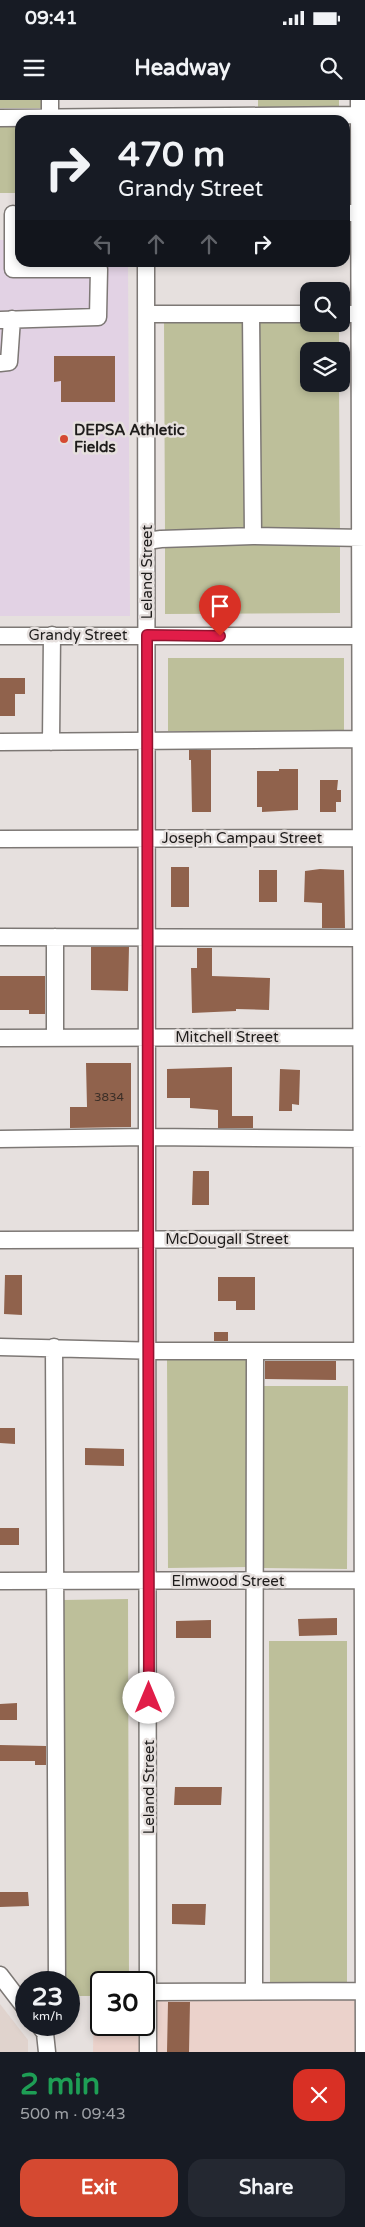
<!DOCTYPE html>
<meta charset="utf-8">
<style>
body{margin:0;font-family:"Varela Round",sans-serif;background:#242831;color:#f1f3f6;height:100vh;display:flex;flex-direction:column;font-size:19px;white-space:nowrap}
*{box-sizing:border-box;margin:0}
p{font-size:16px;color:#9ea1a6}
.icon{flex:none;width:28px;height:28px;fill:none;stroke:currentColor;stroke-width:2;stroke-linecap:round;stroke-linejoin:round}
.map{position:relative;height:1952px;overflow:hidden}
.panel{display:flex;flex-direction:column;background:#171b24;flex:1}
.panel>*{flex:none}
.hud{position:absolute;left:15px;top:15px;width:335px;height:152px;border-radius:15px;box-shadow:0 2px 8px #0003;background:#171b24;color:#f1f3f6;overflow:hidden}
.fabs{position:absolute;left:300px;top:182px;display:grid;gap:10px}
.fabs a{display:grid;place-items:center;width:50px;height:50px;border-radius:10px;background:#171b24;box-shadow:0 2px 8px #0003;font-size:25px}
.speed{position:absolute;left:15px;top:1871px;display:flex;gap:10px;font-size:25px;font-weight:700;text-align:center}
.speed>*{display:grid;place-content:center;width:65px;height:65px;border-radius:50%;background:#171b24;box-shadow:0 2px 8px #0003;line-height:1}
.speed small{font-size:12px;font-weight:400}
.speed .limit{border:2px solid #111;border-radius:8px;background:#fff;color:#111}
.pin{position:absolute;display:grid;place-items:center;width:42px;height:42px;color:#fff;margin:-51px -21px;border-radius:50% 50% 50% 0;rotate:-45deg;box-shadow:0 0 5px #0007}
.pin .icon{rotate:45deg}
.me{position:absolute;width:55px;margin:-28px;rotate:0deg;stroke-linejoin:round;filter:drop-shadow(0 0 4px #0008)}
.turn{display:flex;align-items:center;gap:18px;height:105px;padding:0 20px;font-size:22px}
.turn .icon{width:65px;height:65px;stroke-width:2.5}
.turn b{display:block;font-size:35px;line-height:42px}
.lanes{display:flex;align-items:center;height:48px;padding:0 20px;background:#0003;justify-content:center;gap:25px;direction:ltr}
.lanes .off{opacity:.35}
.round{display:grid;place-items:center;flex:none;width:52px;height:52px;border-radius:15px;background:#242831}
.summary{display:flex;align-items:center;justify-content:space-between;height:85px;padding:0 20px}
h1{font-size:30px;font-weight:700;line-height:38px;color:#1e9e55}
.action{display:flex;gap:10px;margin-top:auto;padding:10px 20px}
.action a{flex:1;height:58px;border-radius:15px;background:#d54931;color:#fff;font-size:20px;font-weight:700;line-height:58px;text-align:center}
.action a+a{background:#242831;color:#f1f3f6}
.status{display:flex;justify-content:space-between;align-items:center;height:35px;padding:0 25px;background:#171b24;direction:ltr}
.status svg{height:14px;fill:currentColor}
header{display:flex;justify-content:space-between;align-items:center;height:65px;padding:0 20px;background:#171b24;font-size:22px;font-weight:700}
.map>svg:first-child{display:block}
.built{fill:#e0d3cd}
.industrial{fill:#ebd2cb}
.education{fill:#e2d2e4}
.green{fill:#bdbf9a}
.building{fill:#90624c}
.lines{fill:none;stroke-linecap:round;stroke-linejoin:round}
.minor-casing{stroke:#7d7875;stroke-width:19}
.minor{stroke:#fff;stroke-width:16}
.route-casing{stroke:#92132f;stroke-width:12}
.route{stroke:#e11d48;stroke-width:9}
.poi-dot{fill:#d54931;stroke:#e6e0de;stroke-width:2}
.labels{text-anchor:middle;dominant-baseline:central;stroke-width:5;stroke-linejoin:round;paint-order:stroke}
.number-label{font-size:12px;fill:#3a2e27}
.poi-label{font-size:15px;font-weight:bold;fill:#1e1c1b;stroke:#e6e0de;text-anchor:start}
.street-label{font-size:15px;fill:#1e1c1b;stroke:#e6e0de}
</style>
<div class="status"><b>09:41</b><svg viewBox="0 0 49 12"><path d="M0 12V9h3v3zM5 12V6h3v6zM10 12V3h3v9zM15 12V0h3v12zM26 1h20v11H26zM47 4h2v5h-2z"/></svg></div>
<header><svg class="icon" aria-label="menu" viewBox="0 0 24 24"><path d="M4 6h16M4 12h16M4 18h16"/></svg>Headway<svg class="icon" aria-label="search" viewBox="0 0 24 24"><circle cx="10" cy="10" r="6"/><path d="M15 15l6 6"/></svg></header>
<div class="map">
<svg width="365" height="1952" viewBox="0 0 365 1952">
<rect width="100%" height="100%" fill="#e6e0de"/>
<path class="built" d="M0 1904 28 1940V1952H0Z"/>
<path class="industrial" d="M94 1896H101V1925H144V1896H359V1952H93Z"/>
<path class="education" d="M0 140H20V162L128 163 130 516H0Z"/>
<path class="green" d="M0 0H41V8H0Z
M258 0H339V7L258 8Z
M0 24H20V93H0Z
M164 220H245L246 429 165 430Z
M258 221H309V224H339V251H309V284H339L340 431H259Z
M340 441V513L165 514V443Z
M168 558H344V631H168Z
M248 1258 249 1467 168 1468 167 1259Z
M264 1286H348L347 1469 263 1468Z
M128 1499 129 1882H101V1896H69V1882H64L63 1500Z
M269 1541H347V1882H270Z"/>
<path class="building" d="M54 256H115V302H61V281L54 282Z
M0 578H25V594H15V616H0Z
M189 650H211V712H192L191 660H189Z
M279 669H298V710L262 712V707H257V671H279Z
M320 680H338L337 690H341V702H336V712H320Z
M171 767H189V807H171Z
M320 769 344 770 345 828H322V803L304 802 305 771Z
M259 770H277V802H259Z
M91 847H129L128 891 91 890Z
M197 848H212V876L270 878 269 910 236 909V911L192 913 191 868H197Z
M0 876H45V914H29V910H0Z
M86 963H131V1027L70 1028V1007H87Z
M232 967V1016H253V1028H218V1010L190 1008V998H167V969Z
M280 969 300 970 299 1005 292 1004V1011H279Z
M193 1071H209V1105H192Z
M5 1175H22V1215L4 1214Z
M218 1177H255V1210H236V1201H218Z
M214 1232H228V1241H214Z
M265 1261H336V1280L265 1279Z
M0 1328H15V1344L0 1343Z
M85 1348 124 1349V1366L85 1365Z
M0 1428H19V1445H0Z
M337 1518V1535L299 1536 298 1519Z
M211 1520V1538H176V1521Z
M17 1603V1620H0V1604Z
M0 1645 46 1646V1665H35V1661H0Z
M175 1687H222L221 1705H174Z
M0 1792H28L29 1806 0 1807Z
M172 1804H206L205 1825 172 1824Z
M168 1902H190L189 1952H167Z"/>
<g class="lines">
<g class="minor-casing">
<path id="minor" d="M359 0 364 1952
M50 17V0
M0 18 359 15
M345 113H365
M146 162 148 1952
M146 214H309
M251 214 253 436
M341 214H365
M0 220 98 217 99 169H13V114
M0 263 9 262 12 219
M147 441 161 439 253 436 365 438
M0 536H365
M0 642 365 639
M51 642 52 535
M0 739 365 738
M0 837 365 838
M0 938 365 937
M55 938V837
M0 1039 148 1037 365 1039
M0 1140 365 1139
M0 1247 162 1251H362
M54 1247 57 1882
M0 1481 365 1480
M0 1875 26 1909
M254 1891 255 1252
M149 1892 365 1891
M39 1925 45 1933 47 1952"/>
</g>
<use href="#minor" class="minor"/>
</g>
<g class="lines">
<g class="route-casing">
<path id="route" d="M149 1598 147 535 220 536"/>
</g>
<use href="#route" class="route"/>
</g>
<circle class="poi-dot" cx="64" cy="339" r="5"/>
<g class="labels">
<g class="number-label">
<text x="109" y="997">3834</text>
</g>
<g class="poi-label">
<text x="74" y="330">DEPSA Athletic<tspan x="74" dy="17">Fields</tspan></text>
</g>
<g class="street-label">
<text transform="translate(147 472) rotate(-90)">Leland Street</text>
<text x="78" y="535">Grandy Street</text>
<text x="242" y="738">Joseph Campau Street</text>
<text x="227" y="937">Mitchell Street</text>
<text x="227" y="1139">McDougall Street</text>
<text x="228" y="1481">Elmwood Street</text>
<text transform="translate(149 1687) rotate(-90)">Leland Street</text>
</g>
</g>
</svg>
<div class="fabs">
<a><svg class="icon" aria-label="search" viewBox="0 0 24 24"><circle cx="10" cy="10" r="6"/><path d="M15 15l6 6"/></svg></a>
<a><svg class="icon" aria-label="layers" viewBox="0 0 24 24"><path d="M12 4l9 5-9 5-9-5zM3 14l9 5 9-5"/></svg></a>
</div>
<div class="speed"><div>23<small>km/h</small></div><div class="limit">30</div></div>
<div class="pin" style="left:220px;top:536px;background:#d93025"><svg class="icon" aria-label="arrive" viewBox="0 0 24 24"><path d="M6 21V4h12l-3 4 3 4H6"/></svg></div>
<svg class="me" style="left:149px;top:1598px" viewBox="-20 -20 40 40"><circle r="19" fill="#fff"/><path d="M0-13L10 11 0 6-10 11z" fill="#e11d48"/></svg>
<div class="hud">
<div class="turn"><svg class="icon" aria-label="right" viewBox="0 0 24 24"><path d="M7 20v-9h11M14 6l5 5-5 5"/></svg><div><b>470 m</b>Grandy Street</div></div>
<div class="lanes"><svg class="icon off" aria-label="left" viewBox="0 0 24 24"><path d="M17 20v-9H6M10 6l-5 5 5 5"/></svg><svg class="icon off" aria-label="ahead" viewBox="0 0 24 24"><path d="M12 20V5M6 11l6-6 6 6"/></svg><svg class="icon off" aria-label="ahead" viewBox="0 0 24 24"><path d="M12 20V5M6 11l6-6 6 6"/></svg><svg class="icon" aria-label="right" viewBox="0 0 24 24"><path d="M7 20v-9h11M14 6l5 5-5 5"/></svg></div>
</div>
</div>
<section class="panel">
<div class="summary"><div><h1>2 min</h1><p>500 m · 09:43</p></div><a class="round" style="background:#d93025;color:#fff"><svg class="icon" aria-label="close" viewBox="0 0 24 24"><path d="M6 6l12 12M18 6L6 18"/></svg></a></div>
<div class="action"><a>Exit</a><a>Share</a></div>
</section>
